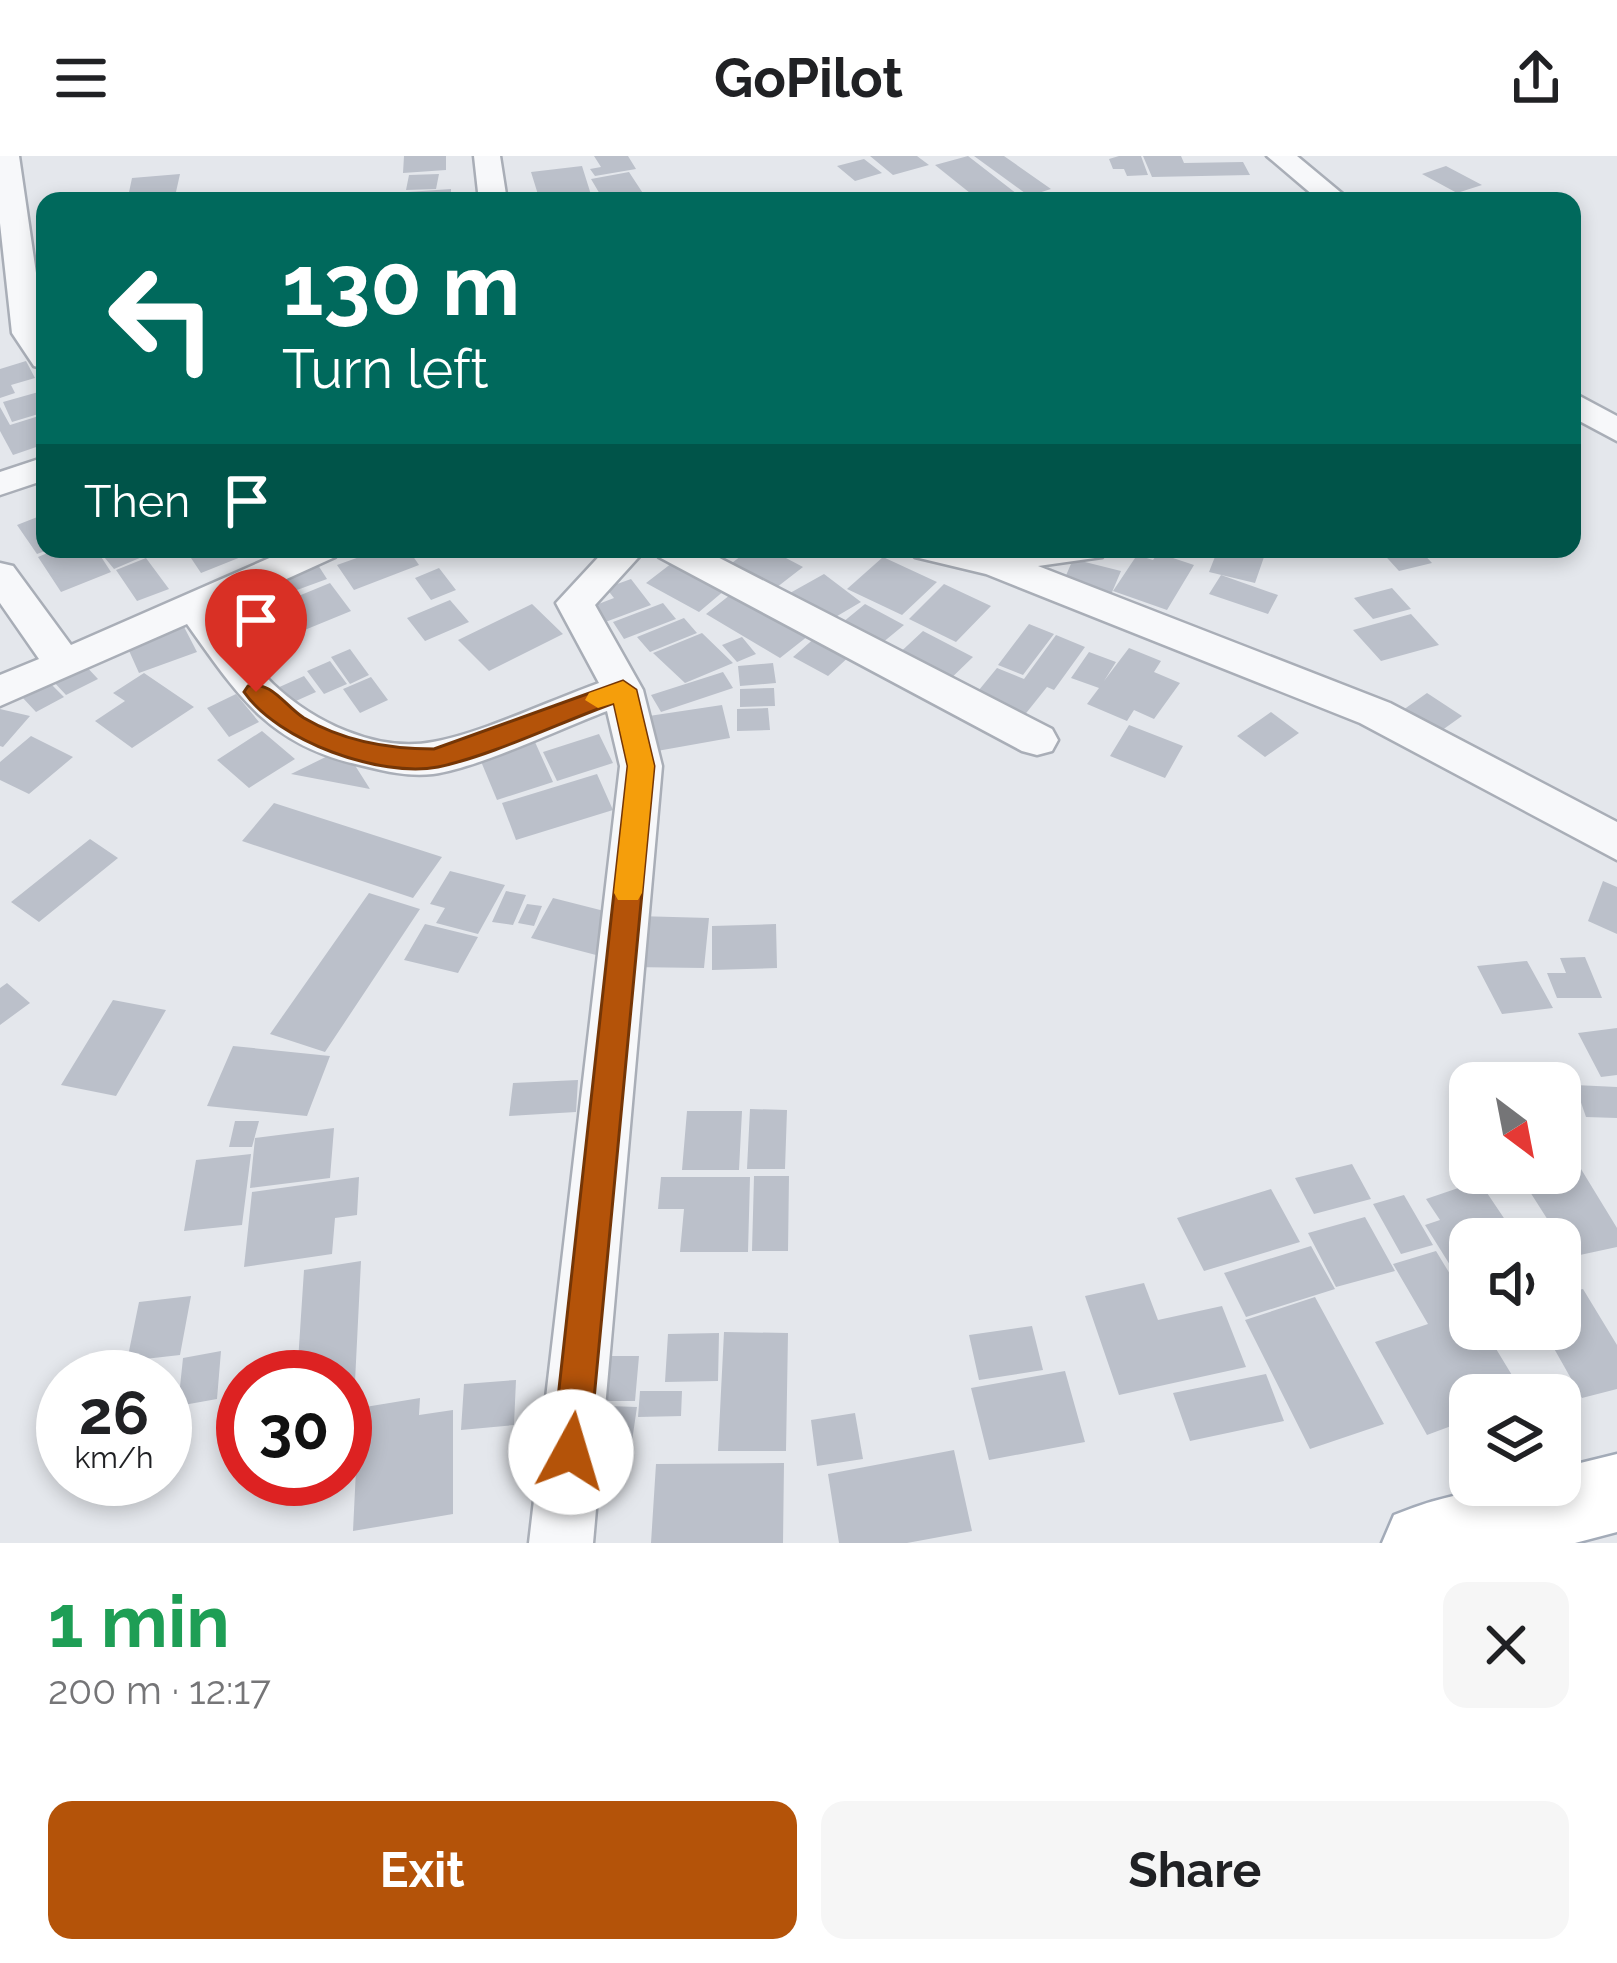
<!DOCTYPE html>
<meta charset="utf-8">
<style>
body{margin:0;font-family:Raleway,sans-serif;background:#f6f6f6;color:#202124;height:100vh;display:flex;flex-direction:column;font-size:45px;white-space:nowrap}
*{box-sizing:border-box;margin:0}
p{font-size:39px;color:#757577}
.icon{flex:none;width:66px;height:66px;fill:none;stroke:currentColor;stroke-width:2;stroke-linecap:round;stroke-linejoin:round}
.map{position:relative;height:1387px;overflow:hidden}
.sheet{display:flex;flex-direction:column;background:#fff;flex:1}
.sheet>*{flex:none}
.top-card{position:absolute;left:36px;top:36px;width:1545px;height:366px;border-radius:24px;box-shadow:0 6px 18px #0003;background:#00695c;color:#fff;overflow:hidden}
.needle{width:78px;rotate:148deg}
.fabs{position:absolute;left:1449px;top:906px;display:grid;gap:24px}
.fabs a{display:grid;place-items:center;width:132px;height:132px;border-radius:24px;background:#fff;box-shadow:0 6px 18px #0003;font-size:60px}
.speed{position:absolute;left:36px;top:1194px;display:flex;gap:24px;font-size:60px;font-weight:700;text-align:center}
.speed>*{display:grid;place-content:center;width:156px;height:156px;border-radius:50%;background:#fff;box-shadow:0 6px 18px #0003;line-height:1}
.speed small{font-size:30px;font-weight:400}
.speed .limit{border:18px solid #d22;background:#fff;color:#111}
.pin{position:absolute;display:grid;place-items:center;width:102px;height:102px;color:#fff;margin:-123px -51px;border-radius:50% 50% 50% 0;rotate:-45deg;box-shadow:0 0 12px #0007}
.pin .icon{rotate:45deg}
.me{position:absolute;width:132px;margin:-66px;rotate:6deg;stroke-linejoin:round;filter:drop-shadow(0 0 9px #0008)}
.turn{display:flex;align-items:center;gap:42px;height:252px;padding:0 48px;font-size:54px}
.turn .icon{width:156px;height:156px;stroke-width:2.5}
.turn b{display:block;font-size:84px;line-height:102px}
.then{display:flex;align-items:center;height:114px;padding:0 48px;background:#0003;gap:24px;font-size:45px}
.round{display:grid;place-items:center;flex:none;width:126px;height:126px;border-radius:24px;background:#f6f6f6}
.headline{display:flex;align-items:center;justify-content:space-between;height:204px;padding:0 48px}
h1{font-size:72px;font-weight:700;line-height:90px;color:#1e9e55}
.action{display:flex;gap:24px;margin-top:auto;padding:24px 48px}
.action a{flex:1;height:138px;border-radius:24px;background:#b45309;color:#fff;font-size:48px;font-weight:700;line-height:138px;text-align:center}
.action a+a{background:#f6f6f6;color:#202124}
header{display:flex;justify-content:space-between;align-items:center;height:156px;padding:0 48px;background:#fff;font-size:54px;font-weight:700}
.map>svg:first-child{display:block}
.building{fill:#bbc0ca}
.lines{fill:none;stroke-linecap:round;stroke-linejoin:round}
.minor-casing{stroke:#a9aeb7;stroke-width:5}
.major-casing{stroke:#a3abb8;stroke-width:5}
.minor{fill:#f7f8fa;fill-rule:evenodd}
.major{fill:#fff;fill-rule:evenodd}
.route{fill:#b45309;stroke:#753606;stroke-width:3}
.slow{fill:#f59e0b}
</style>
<header><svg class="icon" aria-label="menu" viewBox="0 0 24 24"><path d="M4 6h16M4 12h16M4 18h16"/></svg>GoPilot<svg class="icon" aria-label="share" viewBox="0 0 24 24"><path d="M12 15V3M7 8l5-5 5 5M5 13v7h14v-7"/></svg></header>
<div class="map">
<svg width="1617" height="1387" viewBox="0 0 1617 1387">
<rect width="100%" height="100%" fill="#e4e7ec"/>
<path class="building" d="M404 0H446V14L403 17Z
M594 0H628L636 13 595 20 590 13 601 11Z
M870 0H917L929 9 893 19Z
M968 0 1021 41 980 45 935 9Z
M974 0H1004L1051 33 1029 40Z
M1119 0H1141L1148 19 1127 20 1124 13H1113L1109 3Z
M1143 0H1181L1184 7 1243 6 1250 19 1152 21Z
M864 3 882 17 855 25 837 10Z
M582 10 593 45H540L531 16Z
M1446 10 1482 29 1457 37 1422 18Z
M629 16 648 45H604L591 23Z
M180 18 176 36 128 41 132 22Z
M439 18 436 33 406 34 409 19Z
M451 33V45H392L393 37Z
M26 205 35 222 11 229 15 237 0 242V213Z
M42 235 45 256 12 266 3 246Z
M0 251 10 269 42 259 45 288 13 299 0 275Z
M45 358V395L37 398 17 369Z
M57 393H96L111 416 61 436 38 401Z
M108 393H135L142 401 114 413 100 396Z
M185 393H261L201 417Z
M382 393H408L419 409 354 434 337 409Z
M750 393H769L803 411 772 435 728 410Z
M1218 393 1264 401 1255 427 1209 416Z
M1379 393H1419L1432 407 1399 415Z
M1158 397 1194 409 1167 454 1113 435 1137 399 1153 404Z
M883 401 937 426 902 459 847 433Z
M146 402 169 433 137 445 116 414Z
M1073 403 1121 415 1110 441 1062 429Z
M672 407 725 434 699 456 646 427Z
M318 409 327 423 286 438 277 424Z
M439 412 456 434 431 444 415 422Z
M824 418 861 446 827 466 790 437Z
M1221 419 1278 439 1268 458 1209 438Z
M631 423 651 449 600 468 588 452 614 442 606 432Z
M273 425 288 447 258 459 243 437Z
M330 427 351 455 290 480 275 458 300 448 296 441Z
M944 428 991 450 956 486 909 463Z
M1392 432 1411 453 1373 463 1354 442Z
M735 435 808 480 780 502 706 458Z
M450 444 469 466 425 485 407 462Z
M663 447 676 463 624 483 613 466Z
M532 448 563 478 489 515 458 484Z
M865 448 904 469 876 492 837 471Z
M1411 458 1439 489 1381 505 1353 474Z
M275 462 289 483 239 503 226 480Z
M684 462 697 477 650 496 637 481Z
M182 467 197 496 139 517 126 488Z
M1029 468 1054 478 1023 519 998 509Z
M923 475 973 501 943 530 893 503Z
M702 477 733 507 685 527 653 497Z
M1056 479 1085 491 1054 534 1047 531 1019 566 970 545 997 512 1024 523Z
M817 480 852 498 828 520 793 501Z
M742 481 756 498 737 506 722 489Z
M1129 492 1161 505 1154 516 1180 527 1154 563 1134 554 1127 565 1087 548 1099 532 1071 522 1089 496 1116 506 1104 525Z
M350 493 369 519 350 528 331 501Z
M330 505 347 528 324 538 307 515Z
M773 507 776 527 740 530 738 510Z
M84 508 98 523 66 539 52 524Z
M723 516 733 532 661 556 651 539Z
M144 517 194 551 132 592 95 565 125 545 113 537Z
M304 520 316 536 278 553 266 537Z
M371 521 388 544 360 557 343 533Z
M50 527 64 541 36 556 22 541Z
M774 532 775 550 740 551V533Z
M1427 537 1462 560 1431 582 1396 559Z
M236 538 259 566 229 581 207 552Z
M722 549 730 582 657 595 649 560Z
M768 552 770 574 737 575V553Z
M0 553 30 560 3 591 0 590Z
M1271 556 1299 577 1265 601 1237 580Z
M1129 569 1183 590 1165 622 1110 600Z
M262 575 295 603 249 632 217 604Z
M599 578 613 607 557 625 543 596Z
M31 580 73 601 29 638 0 624V606Z
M535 586 553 626 497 644 480 603Z
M344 592 370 633 291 618Z
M597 618 613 654 516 684 502 647Z
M274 647 442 701 413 742 242 685Z
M90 683 118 702 39 766 11 746Z
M450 715 505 729 478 778 436 767 445 752 430 748Z
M1603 725 1617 731V778L1588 765Z
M506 735 526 739 513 769 492 766Z
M369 737 420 753 325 896 270 878Z
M553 742 616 758 596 799 531 782Z
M527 748 542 750 534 770 518 767Z
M637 760 709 762 704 812 630 811Z
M425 768 478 781 458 817 404 804Z
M776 768 777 812 712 814V770Z
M1585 801 1602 842H1557L1547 817H1566L1560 802Z
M1527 805 1553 852 1502 858 1477 810Z
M7 827 30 847 0 869V832Z
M113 844 166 854 116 940 61 929Z
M1617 872V919L1601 921 1578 877Z
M233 890 330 900 307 960 207 950Z
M578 924 576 956 509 960 513 927Z
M1575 929 1617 931V962L1586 961Z
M750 953 787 954 785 1013H747Z
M687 955H742L739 1014H682Z
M235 965H259L252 991H229Z
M334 972 330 1022 250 1032 255 982Z
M251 998 242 1069 184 1075 196 1004Z
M1352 1008 1371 1043 1314 1058 1295 1022Z
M1581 1013 1617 1072V1091L1566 1102 1560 1083 1523 1025Z
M754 1020H789L788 1095H752Z
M359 1021 357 1059 335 1062 332 1098 244 1111 252 1036Z
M661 1021H750L748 1096H680L684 1053H658Z
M1479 1025 1518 1083H1470V1141L1425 1069 1440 1064 1426 1043Z
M1271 1033 1300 1086 1204 1115 1177 1062Z
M1404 1039 1433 1089 1401 1098 1373 1048Z
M1365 1061 1395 1115 1336 1131 1308 1077Z
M1311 1090 1335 1133 1246 1161 1224 1117Z
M1436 1095 1470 1151V1173H1484L1524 1239H1470V1263L1427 1279 1375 1186 1428 1168 1393 1108Z
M361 1105 355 1226 345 1227V1221H297L304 1114Z
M1144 1127 1158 1164 1222 1150 1246 1211 1119 1239 1085 1140Z
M1583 1133 1617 1189V1233L1582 1242 1543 1173H1560V1138Z
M191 1140 180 1199 127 1205 139 1146Z
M1315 1141 1384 1268 1310 1293 1245 1164Z
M1032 1170 1043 1214 979 1224 969 1179Z
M724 1176 788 1177 786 1295H718Z
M719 1177 718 1225 665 1226 668 1178Z
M221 1195 217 1243 178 1250 183 1202Z
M611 1200H639L635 1245H606Z
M1065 1215 1085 1286 989 1304 971 1232Z
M1266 1218 1284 1265 1190 1285 1173 1237Z
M516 1224 514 1269 461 1274 464 1228Z
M640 1235H682L681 1260 638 1261Z
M420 1242 419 1259 453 1254V1358L353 1375 359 1252Z
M609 1250 637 1251 632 1285 604 1282Z
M855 1257 863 1303 817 1310 811 1264Z
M954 1294 972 1375 907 1387H839L828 1318Z
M784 1307 783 1387H651L656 1308Z"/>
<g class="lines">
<g class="minor-casing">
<path id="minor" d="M0 0H19L45 179V213L34 210 12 177 0 67Z
M474 0H500L507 45H479Z
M1267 0H1297L1351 45H1320Z
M1572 236 1617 260V285L1572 261Z
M45 301V324L0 339V316Z
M290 393H341L335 401 218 454C236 478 252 508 273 528 313 566 377 597 433 586 480 578 551 544 599 527L556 447 606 393H646L595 449 643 534 662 610 593 1387H529L620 610 607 555C562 572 478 612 433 618 408 621 384 615 360 609 269 589 238 540 187 468L0 550V519L39 503 0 447V407L13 410 71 489Z
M653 393H702L1052 573 1058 584 1052 595 1037 599 1022 595 659 401Z
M909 393H1108L1102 401 1038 410 1390 547 1617 666V704L1360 567 986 418 915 401Z"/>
</g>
<g class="major-casing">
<path id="major" d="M1617 1298V1376L1575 1387H1382L1394 1359C1449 1336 1501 1329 1560 1329V1312Z"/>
</g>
<use href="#minor" class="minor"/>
<use href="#major" class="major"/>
</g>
<path class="route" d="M623 525 636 534 654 610 589 1296 584 1309 571 1314 558 1309 552 1296 628 610 614 547C561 566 491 600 438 611 380 622 278 585 244 536L248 530C271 524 285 550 304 562 343 585 389 593 434 593Z"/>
<path class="slow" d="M623 525 636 534 654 610 642 737 638 744H618L614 737 628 610 614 547 598 552 585 544 589 537Z"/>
</svg>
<div class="fabs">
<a><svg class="needle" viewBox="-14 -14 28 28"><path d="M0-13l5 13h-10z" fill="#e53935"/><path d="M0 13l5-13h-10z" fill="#757577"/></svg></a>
<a><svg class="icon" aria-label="sound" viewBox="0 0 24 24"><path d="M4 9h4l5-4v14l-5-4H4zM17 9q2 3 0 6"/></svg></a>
<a><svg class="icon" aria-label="layers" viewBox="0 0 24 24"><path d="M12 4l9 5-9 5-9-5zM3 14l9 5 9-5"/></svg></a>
</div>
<div class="speed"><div>26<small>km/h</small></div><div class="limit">30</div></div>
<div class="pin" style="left:256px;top:536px;background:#d93025"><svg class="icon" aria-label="arrive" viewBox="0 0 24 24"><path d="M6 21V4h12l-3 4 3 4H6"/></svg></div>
<svg class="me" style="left:571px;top:1296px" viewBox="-20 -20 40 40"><circle r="19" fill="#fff"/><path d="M0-13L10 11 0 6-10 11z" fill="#b45309"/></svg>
<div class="top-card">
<div class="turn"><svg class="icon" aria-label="left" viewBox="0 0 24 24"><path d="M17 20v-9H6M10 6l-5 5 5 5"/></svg><div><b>130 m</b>Turn left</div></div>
<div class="then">Then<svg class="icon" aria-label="arrive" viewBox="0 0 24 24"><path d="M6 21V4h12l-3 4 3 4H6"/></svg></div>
</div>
</div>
<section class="sheet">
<div class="headline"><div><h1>1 min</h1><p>200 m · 12:17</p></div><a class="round"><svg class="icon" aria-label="close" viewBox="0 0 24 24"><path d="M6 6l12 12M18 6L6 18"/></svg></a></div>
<div class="action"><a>Exit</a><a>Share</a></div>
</section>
